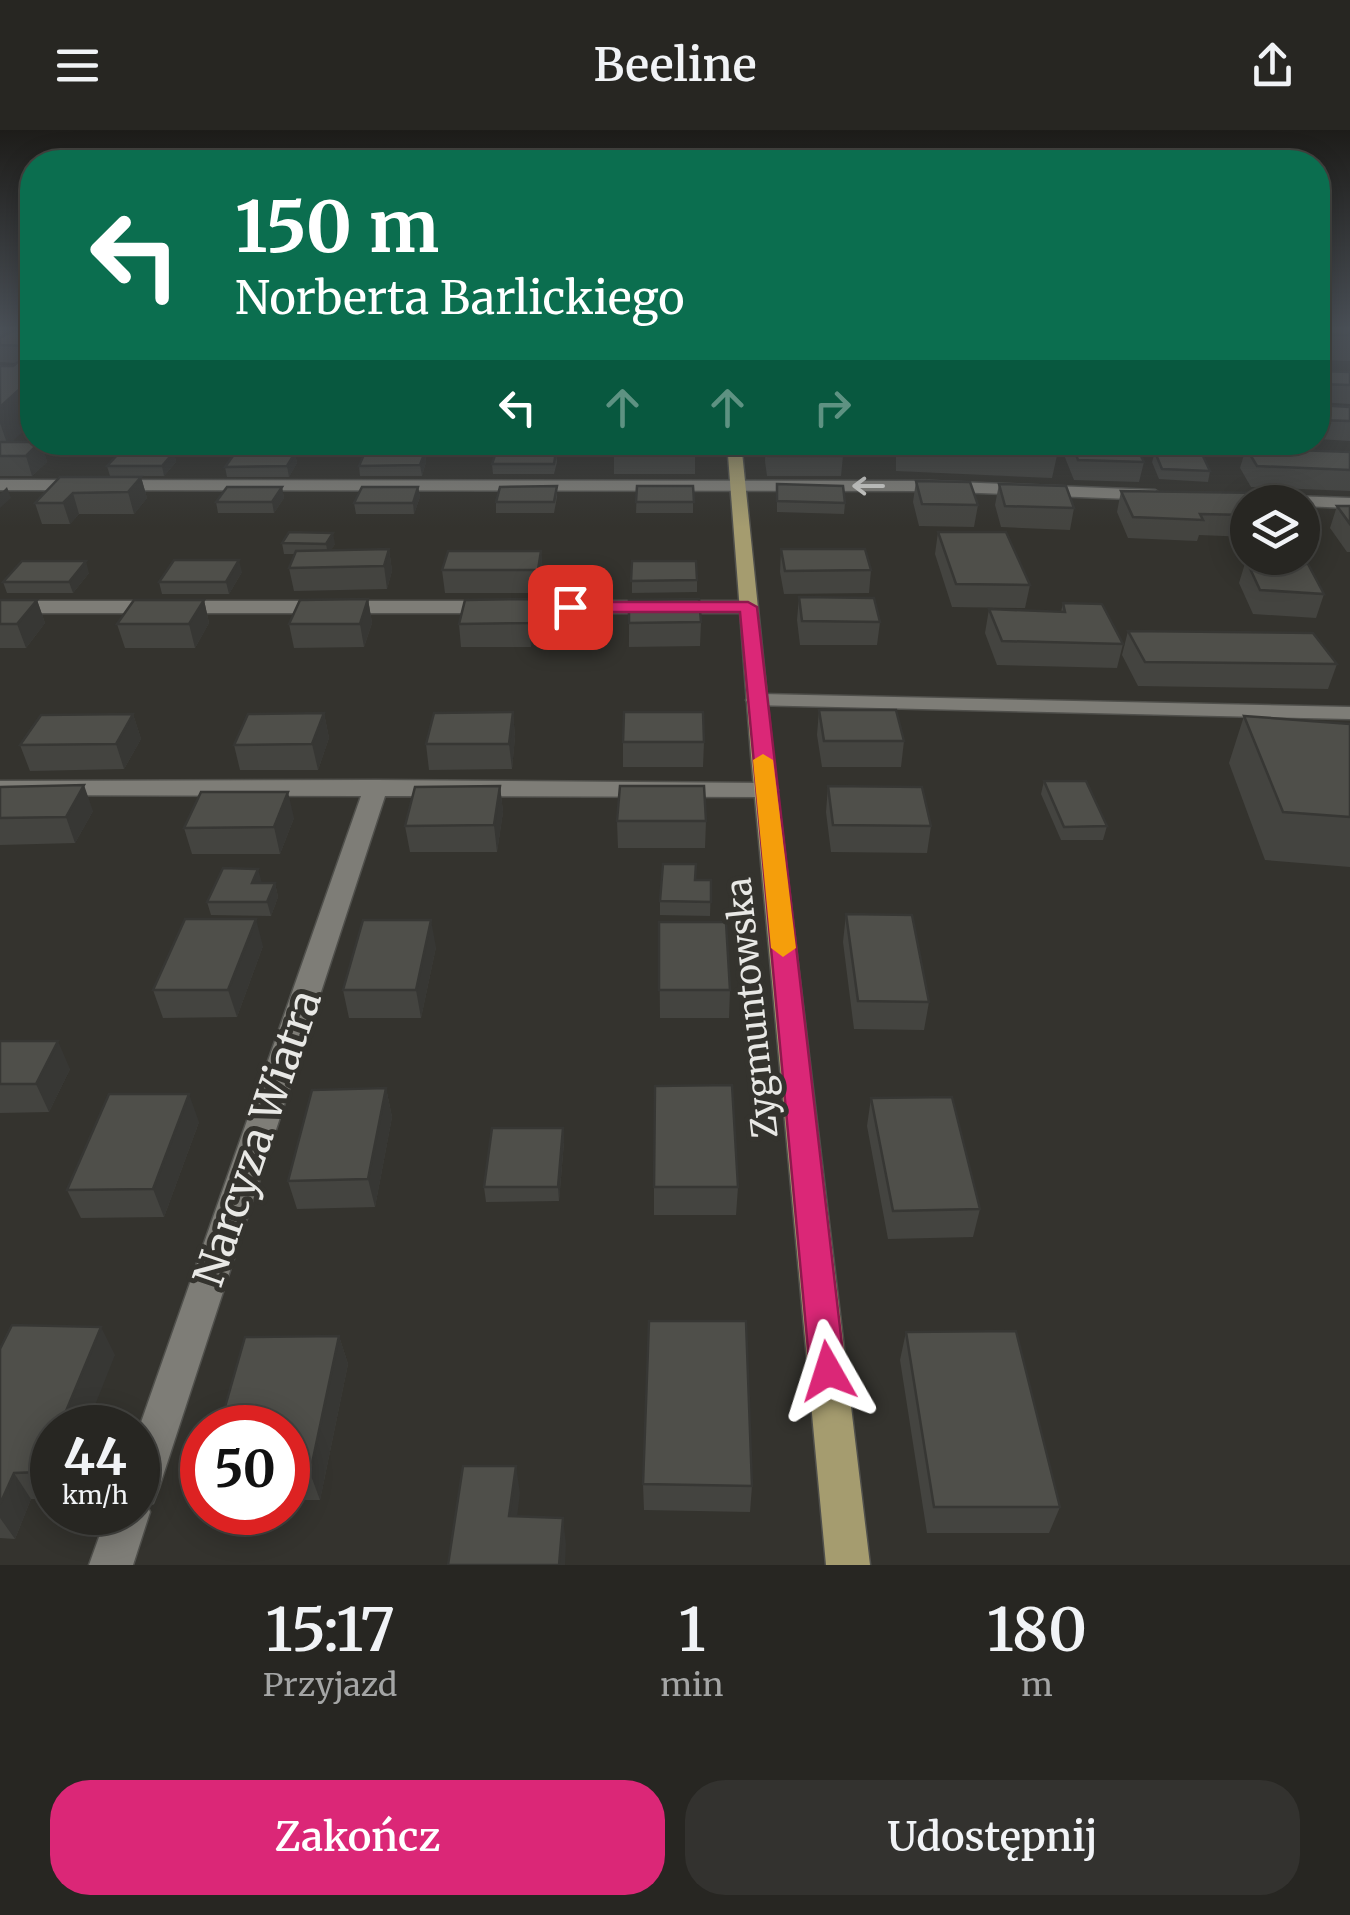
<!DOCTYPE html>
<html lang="pl">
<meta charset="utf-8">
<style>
body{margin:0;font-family:Merriweather,serif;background:#33322f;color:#f1f3f6;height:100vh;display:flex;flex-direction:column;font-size:38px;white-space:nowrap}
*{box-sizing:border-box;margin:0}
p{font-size:32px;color:#a4a5a5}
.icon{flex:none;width:55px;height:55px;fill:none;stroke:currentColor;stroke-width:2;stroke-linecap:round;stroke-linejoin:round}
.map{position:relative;height:1435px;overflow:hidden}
.panel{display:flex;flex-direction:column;background:#272622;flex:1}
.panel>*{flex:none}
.banner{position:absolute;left:20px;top:20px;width:1310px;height:305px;border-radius:40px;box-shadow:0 5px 25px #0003,0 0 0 2px #434340;background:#0b6e4f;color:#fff;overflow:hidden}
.fabs{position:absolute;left:1230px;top:355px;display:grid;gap:20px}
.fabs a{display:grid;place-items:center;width:90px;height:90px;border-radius:50%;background:#272622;box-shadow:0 5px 25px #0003,0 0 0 2px #434340;font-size:50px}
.speed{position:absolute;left:30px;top:1275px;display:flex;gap:20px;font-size:50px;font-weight:700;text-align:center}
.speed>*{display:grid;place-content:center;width:130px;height:130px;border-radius:50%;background:#272622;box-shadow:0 5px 25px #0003,0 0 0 2px #434340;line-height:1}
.speed small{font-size:25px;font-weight:400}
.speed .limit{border:15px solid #d22;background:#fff;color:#111}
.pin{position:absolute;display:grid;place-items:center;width:85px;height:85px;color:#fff;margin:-42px;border-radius:20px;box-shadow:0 5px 15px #0006}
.me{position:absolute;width:110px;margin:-55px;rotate:354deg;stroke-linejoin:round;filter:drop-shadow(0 0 8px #0008)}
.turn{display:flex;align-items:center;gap:35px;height:210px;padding:0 50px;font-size:45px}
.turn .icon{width:130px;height:130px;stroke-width:2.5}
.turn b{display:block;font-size:70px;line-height:85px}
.lanes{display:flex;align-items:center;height:95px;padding:0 50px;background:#0003;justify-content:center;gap:50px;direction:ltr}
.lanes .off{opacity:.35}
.eta{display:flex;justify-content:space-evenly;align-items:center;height:170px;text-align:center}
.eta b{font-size:60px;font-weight:600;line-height:70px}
.cta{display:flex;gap:20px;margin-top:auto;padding:20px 50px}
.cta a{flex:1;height:115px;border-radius:40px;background:#db2777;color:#fff;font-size:40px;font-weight:600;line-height:115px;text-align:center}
.cta a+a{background:#33322f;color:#f1f3f6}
header{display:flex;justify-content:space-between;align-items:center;height:130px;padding:0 50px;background:#272622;font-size:45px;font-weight:600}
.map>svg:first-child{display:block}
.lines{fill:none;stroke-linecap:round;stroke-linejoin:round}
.minor-casing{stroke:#50504c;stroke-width:3}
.major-casing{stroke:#50504c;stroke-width:3}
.minor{fill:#7e7d77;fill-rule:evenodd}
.major{fill:#a59c6f;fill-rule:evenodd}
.wall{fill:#444440}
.shaded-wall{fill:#373734}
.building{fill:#4f4f4a;stroke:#373734;stroke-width:2.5}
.oneway{stroke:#d3d3cf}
.route{fill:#db2777;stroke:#8e194d;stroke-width:2.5}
.slow{fill:#f59e0b}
.labels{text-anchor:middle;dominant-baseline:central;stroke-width:10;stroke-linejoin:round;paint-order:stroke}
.street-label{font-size:35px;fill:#e8e8e5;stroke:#34332e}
.near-street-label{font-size:42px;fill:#e8e8e5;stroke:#34332e}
</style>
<header><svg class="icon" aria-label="menu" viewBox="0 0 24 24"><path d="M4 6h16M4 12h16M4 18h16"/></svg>Beeline<svg class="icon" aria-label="share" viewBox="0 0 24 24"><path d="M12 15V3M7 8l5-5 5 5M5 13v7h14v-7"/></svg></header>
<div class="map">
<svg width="1350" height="1435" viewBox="0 0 1350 1435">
<rect width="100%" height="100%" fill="#34332e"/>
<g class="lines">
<g class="minor-casing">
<path id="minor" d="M0 350 929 351 1155 360 1163 365 1155 370 929 361 0 360Z
M1235 364 1350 368V378L1302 376V372H1229L1227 369Z
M0 471H748L757 477 748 483H0Z
M757 564 1350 577V589L749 575 746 570 749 565Z
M376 650 766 653 778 660 766 667 385 666 159 1358 153 1373 147 1375 150 1382 133 1435H89L108 1382H138V1301L361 666 0 665V651Z"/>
</g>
<g class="major-casing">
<path id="major" d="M727 312H741L773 625 870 1435H826L751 625Z"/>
</g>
<use href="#minor" class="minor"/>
<use href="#major" class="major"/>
</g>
<path class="wall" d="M0 197 5 206 32 201V292L11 312H41L47 332 32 346H0V236H13L16 233 0 232Z
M1318 197H1350V231L1318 230Z
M1318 241 1350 242V274L1318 272 1319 275 1350 277V311L1318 309Z
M69 312H167L165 316 70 317Z
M695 312V344H614V323Z
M766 312 843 326 841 346H767L765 331Z
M896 312H1060L1052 348 896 341Z
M1064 312H1134L1144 332 1139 352 1074 350 1062 320Z
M1246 318 1350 322V361L1251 357 1240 338Z
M174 322 176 332 164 346H110L107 336Z
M425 322 426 332 422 346H360L359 336Z
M556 322 557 332 554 344H493L492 334Z
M1155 322 1210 341 1208 352 1159 349 1152 332Z
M295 323 297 333 289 347H227L225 337Z
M60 347H141L147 368 134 384H79L70 394H42L35 373Z
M916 351 978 375 974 397 919 396 913 372Z
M777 354 845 373 844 384 777 382Z
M999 354 1074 378 1070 400 1001 397 995 375Z
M557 356V367L554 383H496V372Z
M637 356H693V383H636Z
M282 357 284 368 274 383H218L216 372Z
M418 357 420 367 414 384H356L354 373Z
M1121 361 1248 372V407L1199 405 1197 411 1128 408 1117 382Z
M1337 376H1350V422H1347L1330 398Z
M938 402 1030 455 1025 478 952 477 935 424Z
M282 413 335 414 331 420 389 419 392 441 387 459 294 461 289 438 295 424H284Z
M781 419 871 440 869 463 784 464 780 442Z
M541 421 543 443 540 463H445L442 440Z
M1246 430 1324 464 1316 488 1253 484 1239 453Z
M632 431 697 450V462L632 463Z
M242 442 229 464H162L159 452Z
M89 443 73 463H7L3 452Z
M799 467 880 492 877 515H800L797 490Z
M368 469 372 493 364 517 294 518 289 494Z
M0 470H37L45 493 26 518H0Z
M204 470 209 493 195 518H125L117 494Z
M629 470 701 492 700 516 629 517Z
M1063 473 1123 514 1117 538 997 535 985 503 989 479 1061 482Z
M535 492 531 517H461L459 494Z
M1128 501 1337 534 1328 559 1138 556 1122 525Z
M819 580 904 611 901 637H822L817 605Z
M513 582 515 607 512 639 429 640 426 614Z
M324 583 329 608 318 640H240L234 615Z
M133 584 141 609 124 639 30 641 20 615Z
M1244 586 1350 594V737L1265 730 1229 633Z
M623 612H704L703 637H623Z
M1044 651 1107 696 1103 710H1061L1041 664Z
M500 656 503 682 497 722H410L405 696Z
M828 656 931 696 927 723 831 722 826 682Z
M0 657 93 681 75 713 0 715Z
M294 688 280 724H192L184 698Z
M617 691H706L705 718H618Z
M696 750H711L710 786 660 785V771Z
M275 753 278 767 271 786 211 785 207 772Z
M846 784 929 872 924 900 854 899 843 812Z
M659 792 730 860 729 888H660Z
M263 816 237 887 163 888 153 860Z
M436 817 421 888H349L343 860Z
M0 911 70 939 49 982 0 983Z
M386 958 392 987 375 1077 297 1079 288 1051Z
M871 968 980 1079 973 1107 888 1109 867 996Z
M199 992 164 1087 81 1088 67 1060Z
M563 998 564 1012 559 1071 486 1072 484 1057Z
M654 1057H738L736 1085H654Z
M906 1202 1060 1377 1049 1403H927L900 1230Z
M339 1206 348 1234 320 1370H288V1298Z
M0 1219 115 1225 52 1298V1369H31L15 1409 0 1408Z
M643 1354 752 1356 750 1382 644 1380Z"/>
<path class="shaded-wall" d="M32 248V292L8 316 0 293V277Z
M41 312 47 332 32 346 26 326Z
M174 322 176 332 164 346 162 336Z
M425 322 426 332 422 346 420 335Z
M295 323 297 333 289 347 287 336Z
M141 347 147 368 134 384 128 362Z
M7 357 11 368 0 378V364Z
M282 357 284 368 274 383 272 372Z
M418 357 420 367 414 384 413 373Z
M73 363 79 384 70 394 63 373Z
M333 403 335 414 328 425 326 414Z
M389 419 392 441 387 459 384 436Z
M541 421 543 443 540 463 538 440Z
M239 430 242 442 229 464 226 452Z
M86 431 89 443 73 463 69 452Z
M368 469 372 493 364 517 360 494Z
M533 469 535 492 531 517 529 493Z
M37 470 45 493 26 518 17 494Z
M204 470 209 493 195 518 189 494Z
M513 582 515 607 512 639 509 614Z
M324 583 329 608 318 640 312 614Z
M133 584 141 609 124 639 116 614Z
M84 655 93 681 75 713 66 687Z
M500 656 503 682 497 722 494 695Z
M288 662 294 688 280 724 274 697Z
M258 739 262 753H252Z
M275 753 278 767 271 786 267 772Z
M256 789 263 816 237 887 228 860Z
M431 790 436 817 421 888 416 860Z
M58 911 70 939 49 982 36 954Z
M386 958 392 987 375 1077 368 1049Z
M189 964 199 992 164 1087 153 1059Z
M563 998 564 1012 559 1071 558 1057Z
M101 1197 115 1225 86 1298H59Z
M339 1206 348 1234 320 1370 310 1343Z
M52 1314V1360L41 1342Z
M516 1336 520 1363 514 1412 509 1386Z
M14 1343 31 1369 15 1409 0 1388V1374Z
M563 1388 566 1414 565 1435H559Z"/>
<path class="building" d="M1318 197H1350V205L1318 204Z
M13 201H32V216L0 215V208Z
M32 228V248L0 277V236H13L22 229Z
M1318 241 1350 242V255L1318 254Z
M1318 272 1319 275 1350 277V291L1318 290Z
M0 312H40L26 326H0Z
M615 312H695V324L614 323Z
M766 312H840L843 326H768Z
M911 312H1056L1058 318Z
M1071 312H1134L1144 332 1078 330Z
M1246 318 1350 322V340L1257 336Z
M120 322H174L162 336H107Z
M365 322H425L420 335 359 336Z
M496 322H556L554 334H492Z
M1155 322 1202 324 1210 341 1162 339Z
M235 323H295L287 336 225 337Z
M60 347H141L128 362 73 363 63 373H35Z
M916 351 970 352 978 375 922 374Z
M777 354 843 356 845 373 777 371Z
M999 354 1066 356 1074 378 1005 376Z
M557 356 554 372H496L500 357Z
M637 356H693L694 372H636Z
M227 357H282L272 372H216Z
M362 357H418L413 373H354Z
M1121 361 1263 363 1270 372H1248V385L1200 384 1203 390 1133 387Z
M1337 376H1350V394Z
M289 402 333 403 326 414 282 413Z
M938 402H1006L1030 455 956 454Z
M389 419 384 436 289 438 296 421Z
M781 419H865L871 440 785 441Z
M448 421H541L538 440H442Z
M174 430H239L226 452H159Z
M1246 430 1308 434 1324 464 1260 460Z
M22 431H86L69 452H3Z
M632 431H696L697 450 631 451Z
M799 467 874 468 880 492 802 491Z
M368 469 360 494H289L300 470Z
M533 469 529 493 459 494 465 470Z
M699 469 701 492 629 493V470Z
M0 470H37L17 494H0Z
M134 470H204L189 494H117Z
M1063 473 1102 474 1123 514 1002 511 989 479 1065 482Z
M1128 501 1313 503 1337 534 1145 532Z
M819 580H896L904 611H824Z
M513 582 509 614H426L434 583Z
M624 582H703L704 612H623Z
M324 583 312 614 234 615 248 584Z
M133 584 116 614 20 615 41 585Z
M1244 586 1350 594V687L1283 682Z
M1044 651H1086L1107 696 1064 697Z
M84 655 66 687 0 688V657Z
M500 656 494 695 405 696 415 657Z
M620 656H704L706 691H617Z
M828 656 922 657 931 696 833 695Z
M201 662H288L274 697 184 698Z
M663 734H696L695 750H711V772L660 771Z
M223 738 258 739 252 753H275L267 772H207Z
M846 784 912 785 929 872 858 871Z
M185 789H256L228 860H153Z
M363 790H431L416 860H343Z
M659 792H726L730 860H659Z
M0 911H58L36 954H0Z
M732 955 738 1057H654L655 956Z
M386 958 368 1049 288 1051 312 960Z
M109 964H189L153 1059 67 1060Z
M952 967 980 1079 893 1081 871 968Z
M492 998H563L558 1057H484Z
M649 1191H746L752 1356 643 1354Z
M12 1195 101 1197 59 1298H52V1314L41 1342 14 1343 0 1374V1219Z
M1016 1201 1060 1377H934L906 1202Z
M339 1206 310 1343H288V1298H219L245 1207Z
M463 1336H516L509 1386 563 1388 559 1435H448Z"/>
<defs><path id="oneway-shaft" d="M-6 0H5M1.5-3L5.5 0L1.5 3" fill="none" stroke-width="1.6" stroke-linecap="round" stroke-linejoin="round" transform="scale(2.5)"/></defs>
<use class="oneway" href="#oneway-shaft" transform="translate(868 356) rotate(180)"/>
<linearGradient id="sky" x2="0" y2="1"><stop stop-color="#1d1c19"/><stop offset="0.5" stop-color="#4a5057"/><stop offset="1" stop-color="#4a5057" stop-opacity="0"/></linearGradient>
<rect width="1350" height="397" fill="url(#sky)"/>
<path class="route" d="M748 472 757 477 845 1241 840 1253 828 1258 815 1253 810 1241 740 482H570L562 477 570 472Z"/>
<path class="slow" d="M763 624 773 630 796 818 783 827 771 818 753 630Z"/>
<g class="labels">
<g class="street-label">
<text transform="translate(752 878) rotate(-96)">Zygmuntowska</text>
</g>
<g class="near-street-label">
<text transform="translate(257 1008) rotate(-71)">Narcyza Wiatra</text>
</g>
</g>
</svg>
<div class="fabs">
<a><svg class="icon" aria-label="layers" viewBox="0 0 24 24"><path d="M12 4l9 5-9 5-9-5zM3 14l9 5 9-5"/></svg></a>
</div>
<div class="speed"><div>44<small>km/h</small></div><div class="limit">50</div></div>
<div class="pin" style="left:570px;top:477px;background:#d93025"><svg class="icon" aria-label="arrive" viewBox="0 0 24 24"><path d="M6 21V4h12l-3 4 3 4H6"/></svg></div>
<svg class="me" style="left:828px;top:1241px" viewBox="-20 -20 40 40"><path d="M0-17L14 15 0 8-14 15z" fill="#db2777" stroke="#fff" stroke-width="4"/></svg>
<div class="banner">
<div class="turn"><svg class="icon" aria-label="left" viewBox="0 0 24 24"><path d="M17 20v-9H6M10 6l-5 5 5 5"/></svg><div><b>150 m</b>Norberta Barlickiego</div></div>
<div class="lanes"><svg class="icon" aria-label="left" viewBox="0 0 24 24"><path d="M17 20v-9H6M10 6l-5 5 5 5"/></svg><svg class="icon off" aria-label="ahead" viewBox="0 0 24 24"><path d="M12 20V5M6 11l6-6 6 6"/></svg><svg class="icon off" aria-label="ahead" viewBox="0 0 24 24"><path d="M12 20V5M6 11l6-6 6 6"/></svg><svg class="icon off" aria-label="right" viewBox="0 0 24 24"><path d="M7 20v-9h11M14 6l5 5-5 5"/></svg></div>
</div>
</div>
<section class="panel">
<div class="eta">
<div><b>15:17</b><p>Przyjazd</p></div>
<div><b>1</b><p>min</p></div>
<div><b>180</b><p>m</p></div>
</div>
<div class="cta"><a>Zakończ</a><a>Udostępnij</a></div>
</section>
